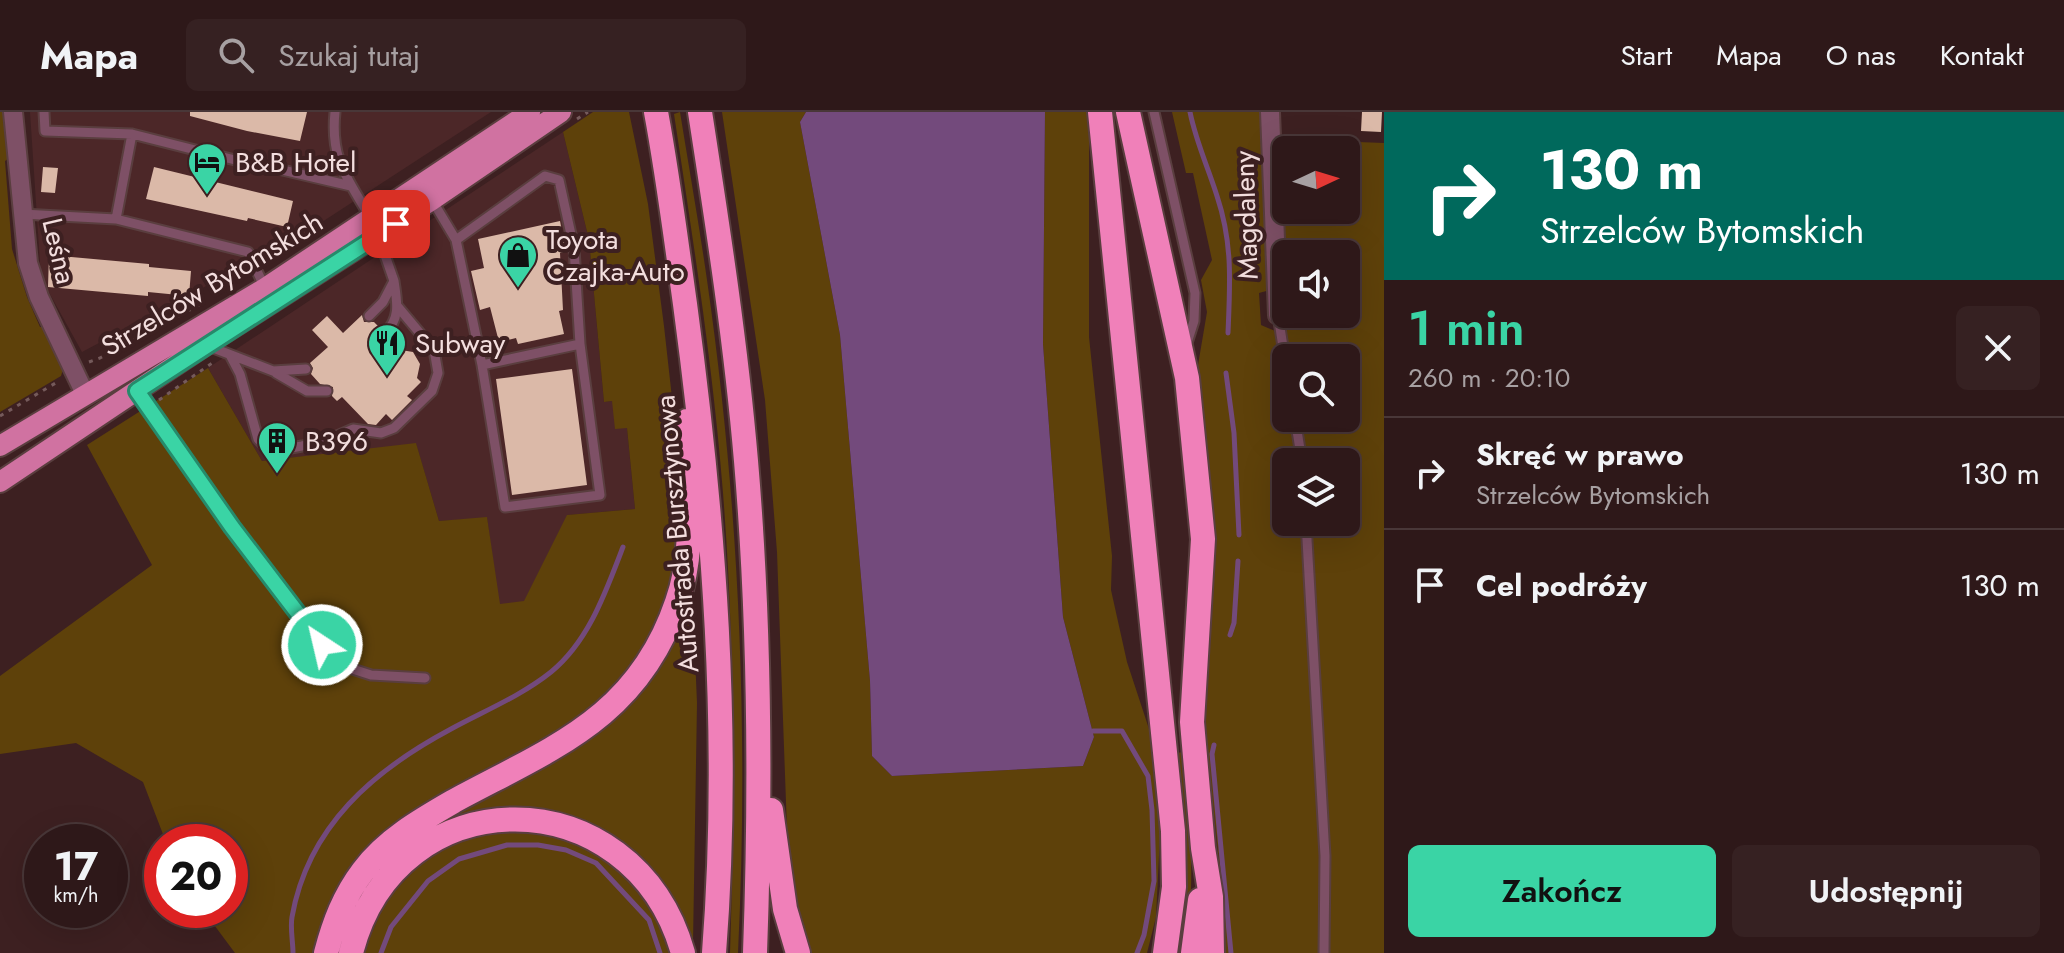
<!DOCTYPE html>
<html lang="pl">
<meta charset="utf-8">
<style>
body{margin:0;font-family:Jost,sans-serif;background:#362122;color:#f1f3f6;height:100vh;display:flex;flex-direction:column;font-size:30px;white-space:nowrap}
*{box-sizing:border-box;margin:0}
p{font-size:26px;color:#a7a0a2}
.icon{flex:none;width:44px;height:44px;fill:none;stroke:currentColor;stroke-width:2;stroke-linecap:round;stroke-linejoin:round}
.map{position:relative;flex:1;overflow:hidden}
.details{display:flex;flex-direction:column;background:#2e1819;width:680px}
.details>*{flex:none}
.guide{background:#00695c;color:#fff;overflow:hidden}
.needle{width:52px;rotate:86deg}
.fabs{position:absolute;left:1272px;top:24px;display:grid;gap:16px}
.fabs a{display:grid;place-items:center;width:88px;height:88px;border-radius:12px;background:#2e1819;box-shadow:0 8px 32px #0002,0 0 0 2px #493738;font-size:40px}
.speed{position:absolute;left:24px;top:712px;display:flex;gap:16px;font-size:40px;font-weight:700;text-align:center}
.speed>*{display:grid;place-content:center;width:104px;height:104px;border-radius:50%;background:#2e1819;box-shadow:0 8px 32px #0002,0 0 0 2px #493738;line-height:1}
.speed small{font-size:20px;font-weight:400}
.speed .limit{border:12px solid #d22;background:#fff;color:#111}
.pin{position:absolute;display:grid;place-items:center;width:68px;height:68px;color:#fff;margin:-34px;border-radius:16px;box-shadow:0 4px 12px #0006}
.me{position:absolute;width:88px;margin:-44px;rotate:325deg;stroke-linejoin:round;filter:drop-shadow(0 0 6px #0008)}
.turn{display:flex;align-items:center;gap:28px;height:168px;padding:0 24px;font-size:36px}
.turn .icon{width:104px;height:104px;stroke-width:2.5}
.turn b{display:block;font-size:56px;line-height:68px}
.round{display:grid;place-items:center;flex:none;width:84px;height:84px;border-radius:12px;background:#362122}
.summary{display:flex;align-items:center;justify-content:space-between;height:136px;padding:0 24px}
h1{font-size:48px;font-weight:600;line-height:60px;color:#3ad4a5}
.cta{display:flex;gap:16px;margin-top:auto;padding:16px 24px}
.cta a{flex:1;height:92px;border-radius:12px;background:#3ad4a5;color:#111;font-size:32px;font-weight:600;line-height:92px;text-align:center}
.cta a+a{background:#362122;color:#f1f3f6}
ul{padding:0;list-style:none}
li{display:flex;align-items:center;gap:24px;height:112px;padding:0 24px;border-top:2px solid #493738}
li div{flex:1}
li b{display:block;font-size:30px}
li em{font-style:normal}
header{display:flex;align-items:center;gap:48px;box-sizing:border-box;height:112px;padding:0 40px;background:#2e1819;border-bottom:2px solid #493738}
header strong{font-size:38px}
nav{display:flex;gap:44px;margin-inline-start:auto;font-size:28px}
.search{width:560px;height:72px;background:#362122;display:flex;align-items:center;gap:20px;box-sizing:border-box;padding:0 28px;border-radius:12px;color:#a7a0a2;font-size:30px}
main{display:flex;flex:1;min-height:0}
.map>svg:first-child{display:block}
.built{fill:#4c2728}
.green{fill:#5e410a;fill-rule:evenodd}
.water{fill:#734a7c}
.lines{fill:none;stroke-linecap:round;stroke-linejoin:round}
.stream{stroke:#734a7c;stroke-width:5}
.building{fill:#dbb9a8}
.lane-casing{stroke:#5a3e3f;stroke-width:13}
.street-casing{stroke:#5a3e3f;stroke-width:22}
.primary-casing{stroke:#5a3e3f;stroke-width:24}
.highway-casing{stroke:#5a3e3f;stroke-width:28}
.path{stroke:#755a5b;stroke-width:3;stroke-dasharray:4 6;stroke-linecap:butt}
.lane{stroke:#7e5066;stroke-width:9}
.street{stroke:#7e5066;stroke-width:18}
.primary{stroke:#d072a1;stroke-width:20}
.highway{stroke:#f080b9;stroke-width:24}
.route-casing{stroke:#268a6b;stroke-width:20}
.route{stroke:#3ad4a5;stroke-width:14}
.labels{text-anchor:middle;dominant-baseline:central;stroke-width:8;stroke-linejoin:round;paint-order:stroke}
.poi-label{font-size:28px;fill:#f3dede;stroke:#3d2021;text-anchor:start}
.street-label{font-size:28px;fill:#f3dede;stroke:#3d2021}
</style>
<header>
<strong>Mapa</strong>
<div class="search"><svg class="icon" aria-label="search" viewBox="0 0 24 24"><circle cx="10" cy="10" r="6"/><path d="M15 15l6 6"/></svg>Szukaj tutaj</div>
<nav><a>Start</a><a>Mapa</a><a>O nas</a><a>Kontakt</a></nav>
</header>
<main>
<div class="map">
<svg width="1384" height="841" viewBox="0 0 1384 841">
<rect width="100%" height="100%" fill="#3d2021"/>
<path class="built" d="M30 0H491L302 123 82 240 41 166Z
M563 20 589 128 604 290 612 289 627 316 635 397 568 403 524 490 499 493 487 406 439 409 416 332 262 349 208 256Z"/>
<path class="green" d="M0 0H8L12 44 5 49 12 137 27 185 40 215H46L63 257 61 264 0 300Z
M593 0H629L648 92 664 214 674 304 680 412 671 469 653 521 609 584 578 609 420 696 317 841H235L203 798H230V730H166L143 670 76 631 0 642V564L152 453 87 333 208 256 262 349 416 331 439 409 487 405 500 492 524 489 567 403 635 397 627 316 615 317 612 289 604 290 589 128 563 20Z
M680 0C689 56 699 112 707 168 739 390 749 617 738 841H730C735 687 735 534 723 381 713 254 693 128 674 2Z
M722 0H806L800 10 840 223 870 569 872 644 892 664 1083 654 1094 625 1063 505 1043 232 1045 0H1089V225L1112 444 1111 478 1127 550 1151 623 1160 723 1156 805 1147 841H809L798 810 788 746 777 440 765 288Z
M1172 0H1265L1270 178 1259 181 1261 213 1275 219 1289 217 1287 202H1346V142H1286V196L1279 27 1384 31V841H1222L1220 758 1205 618 1216 434 1197 259 1207 200 1201 168 1212 148 1193 61H1186ZM1286 38H1346V98H1286ZM1286 246H1346V306H1286ZM1286 350H1346V410H1286Z
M692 474 697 591 693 832 675 793 641 749 604 722 445 716 343 841H335L352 794 387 746 414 724 600 617Z
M1183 640C1190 707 1197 775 1184 841H1176C1191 776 1181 707 1177 641Z
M504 718 532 720 583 731 637 772 673 841H363L386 788 423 749 472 723Z"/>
<path class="water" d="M806 0H1045L1043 232 1063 505 1094 625 1083 654 892 664 872 644 870 569 840 223 800 10Z"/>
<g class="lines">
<path class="stream" d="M1190 0C1196 30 1208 55 1217 84 1233 132 1230 172 1228 221
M1226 261 1234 321 1239 423
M1230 523 1234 511 1238 449
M1093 619H1122L1148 664 1152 698 1154 769 1144 823 1137 841
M1214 633 1212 642 1231 841
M293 841C293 830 290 816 292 805 308 714 374 658 451 617 484 599 521 584 551 560 589 529 606 479 623 435
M381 841 391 815 428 769 459 747 507 733H538L566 738 596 751 649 808 660 841"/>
</g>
<path class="building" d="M190 0H307L300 29 247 19 190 4Z
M1362 0H1382L1381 20 1361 19Z
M43 55 58 56 55 81 41 80Z
M154 55 293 89 287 115 248 106 247 109 146 87Z
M560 109 566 140 560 141 563 198 559 199 564 222 518 232 516 226 499 230 490 195 480 198 471 159 484 156 478 127Z
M49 143 149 152V155L191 159 189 184 148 180V184L48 175Z
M362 203 364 210H374L380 216 378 223 381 227H390L401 238 413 240 420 252 417 266 421 270 407 284 412 288 392 308 386 302 376 313 368 312 342 285 337 289 332 284 333 275 320 272 311 262 313 256 310 251 328 235 312 218 327 204 343 221Z
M572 257 587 373 512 383 496 267Z"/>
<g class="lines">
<g class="lane-casing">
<path id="lane" d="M44 0 45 19 132 22
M335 0C330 49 348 66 371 107
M1154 0 1195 181 1194 209 1187 231
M261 53 351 74
M432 88 456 128 545 64 559 68 574 136 580 232
M22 102 116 107 248 140 265 176
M116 107 132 22 235 48
M456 128 482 253 580 232 600 383 505 395 482 253
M1278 203 1286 254
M369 204 383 190 394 169 378 123
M385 221C401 206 397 190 394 169
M208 234 273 259 306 257
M230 243 240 262 258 327 267 336 280 338 302 334 328 328 353 317 381 321 394 316 432 279 438 261 434 238 398 195
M276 261 307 279H327
M137 279 232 415 311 516 334 551 371 563 425 566
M1295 306 1302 350
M1306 410 1325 744 1324 841"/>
</g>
<g class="street-casing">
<path id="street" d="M13 0 28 151 39 185 85 282
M1270 0 1278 203"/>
</g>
<g class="primary-casing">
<path id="primary" d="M0 334 265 176 530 0
M0 370 205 233 432 88 561 0"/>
</g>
<g class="highway-casing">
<path id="highway" d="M656 0C668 64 676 128 685 192 714 407 731 624 714 841
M700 0C718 116 736 232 746 349 760 513 761 677 755 841
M1100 0 1173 719 1174 775 1165 841
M1128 0 1187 266 1203 427 1192 610 1203 736 1211 785 1212 841
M771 698 785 797 798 841
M326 841C334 811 344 784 363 759 386 728 421 708 454 689 552 636 638 606 677 490 693 446 689 398 688 352 688 338 685 323 687 309
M351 841C396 662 633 664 683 841
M1193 841 1200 788"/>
</g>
<path class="path" d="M577 7 588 0
M89 250 100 246 199 193
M159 288 215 249
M0 304 59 269"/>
<use href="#lane" class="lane"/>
<use href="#street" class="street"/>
<use href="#primary" class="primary"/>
<use href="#highway" class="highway"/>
</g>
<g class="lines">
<g class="route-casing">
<path id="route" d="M322 533 232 415 137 279 396 112"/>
</g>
<use href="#route" class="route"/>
</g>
<defs>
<g id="hotel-pin" transform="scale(2)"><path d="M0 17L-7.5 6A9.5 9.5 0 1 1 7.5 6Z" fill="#3ad4a5" stroke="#3d2021"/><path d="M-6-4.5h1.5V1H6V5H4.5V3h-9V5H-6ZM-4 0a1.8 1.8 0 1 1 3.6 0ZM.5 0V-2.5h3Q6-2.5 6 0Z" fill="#111"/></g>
<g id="shop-pin" transform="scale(2)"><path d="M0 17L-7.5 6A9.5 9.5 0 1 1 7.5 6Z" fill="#3ad4a5" stroke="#3d2021"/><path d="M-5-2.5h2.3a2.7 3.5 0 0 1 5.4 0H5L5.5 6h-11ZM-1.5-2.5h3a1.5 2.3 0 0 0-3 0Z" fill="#111"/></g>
<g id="restaurant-pin" transform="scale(2)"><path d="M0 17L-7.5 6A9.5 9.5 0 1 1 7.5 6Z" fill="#3ad4a5" stroke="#3d2021"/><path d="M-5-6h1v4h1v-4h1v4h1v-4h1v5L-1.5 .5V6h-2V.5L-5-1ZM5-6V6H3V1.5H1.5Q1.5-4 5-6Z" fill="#111"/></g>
<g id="building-pin" transform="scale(2)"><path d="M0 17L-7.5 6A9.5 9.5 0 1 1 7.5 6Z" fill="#3ad4a5" stroke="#3d2021"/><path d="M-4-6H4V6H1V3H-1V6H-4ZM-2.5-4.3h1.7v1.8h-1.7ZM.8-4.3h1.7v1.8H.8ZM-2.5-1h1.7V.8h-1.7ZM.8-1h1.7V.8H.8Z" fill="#111"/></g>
</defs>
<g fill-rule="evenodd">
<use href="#hotel-pin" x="207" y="50"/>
<use href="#shop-pin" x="518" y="143"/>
<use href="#restaurant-pin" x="387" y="231"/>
<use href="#building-pin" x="277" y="329"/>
</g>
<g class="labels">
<g class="poi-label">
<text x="235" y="50">B&amp;B Hotel</text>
<text x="546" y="127">Toyota<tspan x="546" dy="32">Czajka-Auto</tspan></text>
<text x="415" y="231">Subway</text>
<text x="305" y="329">B396</text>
</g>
<g class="street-label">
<text transform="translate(1246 103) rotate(-92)">Magdaleny</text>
<text transform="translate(59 139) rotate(77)">Leśna</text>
<text transform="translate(212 172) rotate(-31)">Strzelców Bytomskich</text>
<text transform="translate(677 422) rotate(-95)">Autostrada Bursztynowa</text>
</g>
</g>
</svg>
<div class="fabs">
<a><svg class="needle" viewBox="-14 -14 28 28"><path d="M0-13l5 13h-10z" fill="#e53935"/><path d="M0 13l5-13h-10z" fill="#a7a0a2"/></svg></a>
<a><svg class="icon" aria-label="sound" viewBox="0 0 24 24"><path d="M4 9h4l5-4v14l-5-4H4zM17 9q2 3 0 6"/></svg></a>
<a><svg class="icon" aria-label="search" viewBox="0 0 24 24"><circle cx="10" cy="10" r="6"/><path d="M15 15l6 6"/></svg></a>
<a><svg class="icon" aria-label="layers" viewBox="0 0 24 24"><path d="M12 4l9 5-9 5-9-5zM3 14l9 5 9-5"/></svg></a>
</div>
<div class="speed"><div>17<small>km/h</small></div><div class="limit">20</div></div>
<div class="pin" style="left:396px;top:112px;background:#d93025"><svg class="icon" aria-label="arrive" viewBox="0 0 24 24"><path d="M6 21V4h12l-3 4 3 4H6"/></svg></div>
<svg class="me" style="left:322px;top:533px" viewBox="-20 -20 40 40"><circle r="17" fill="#3ad4a5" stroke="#fff" stroke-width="3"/><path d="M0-11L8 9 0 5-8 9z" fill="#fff"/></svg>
</div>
<section class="details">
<div class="guide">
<div class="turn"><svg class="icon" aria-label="right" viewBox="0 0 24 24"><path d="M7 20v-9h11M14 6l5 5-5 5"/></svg><div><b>130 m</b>Strzelców Bytomskich</div></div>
</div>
<div class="summary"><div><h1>1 min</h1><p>260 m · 20:10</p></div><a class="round"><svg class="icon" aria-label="close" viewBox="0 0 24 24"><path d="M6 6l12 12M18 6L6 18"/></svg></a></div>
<ul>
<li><svg class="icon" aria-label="right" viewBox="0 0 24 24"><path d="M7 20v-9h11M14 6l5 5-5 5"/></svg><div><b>Skręć w prawo</b><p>Strzelców Bytomskich</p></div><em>130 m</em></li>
<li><svg class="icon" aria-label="arrive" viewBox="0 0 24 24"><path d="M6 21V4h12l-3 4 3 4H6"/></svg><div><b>Cel podróży</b></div><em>130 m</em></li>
</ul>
<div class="cta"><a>Zakończ</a><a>Udostępnij</a></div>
</section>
</main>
